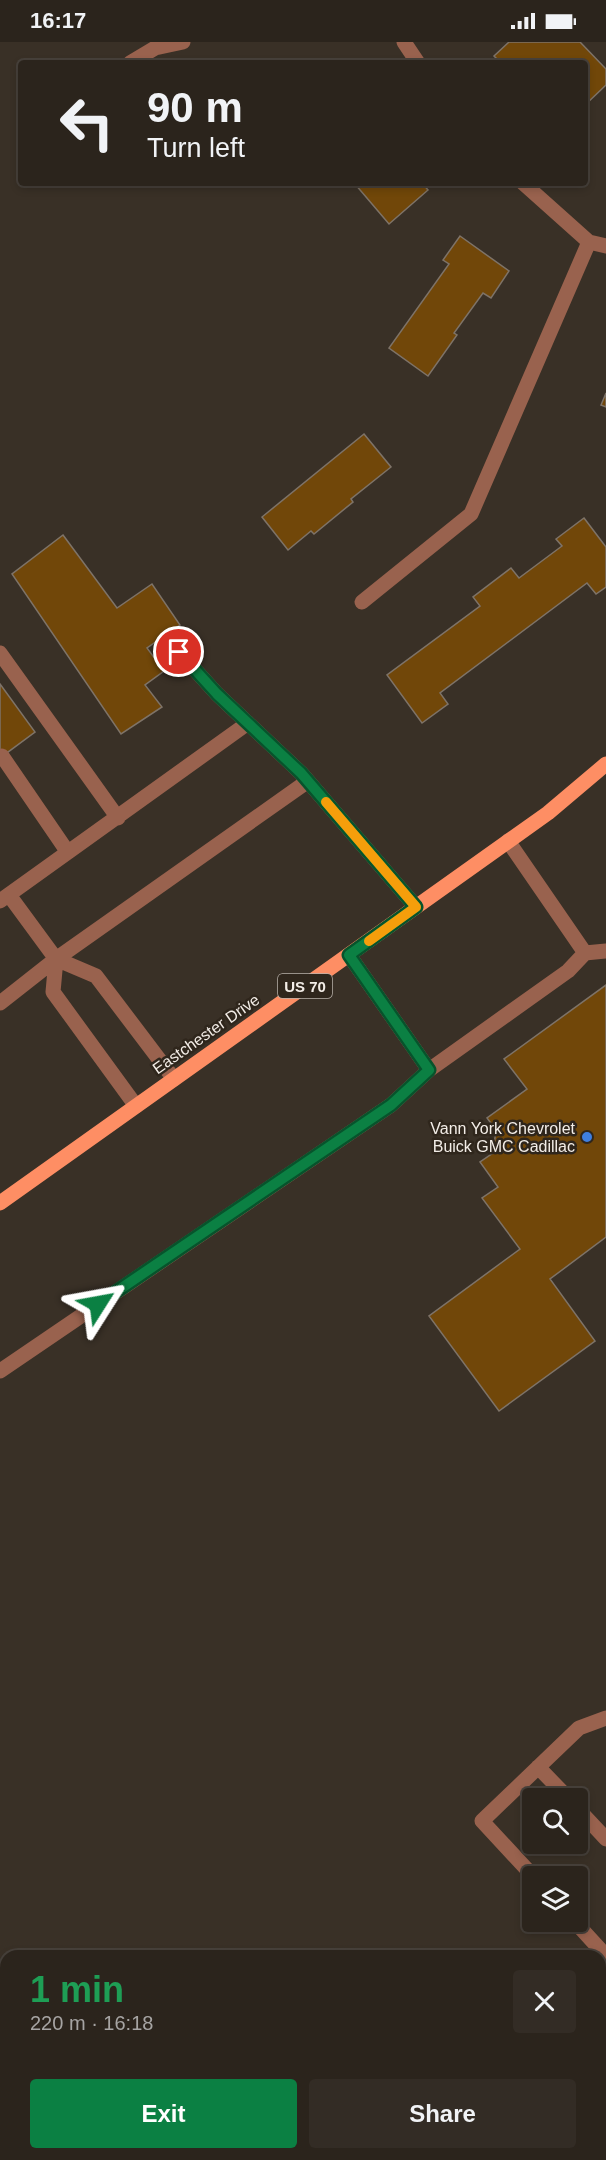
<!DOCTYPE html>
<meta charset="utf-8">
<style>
body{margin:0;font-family:Arial,sans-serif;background:#332c25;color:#f1f3f6;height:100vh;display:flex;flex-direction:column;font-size:22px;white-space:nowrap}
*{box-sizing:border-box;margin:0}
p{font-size:20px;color:#a6a4a3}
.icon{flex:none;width:33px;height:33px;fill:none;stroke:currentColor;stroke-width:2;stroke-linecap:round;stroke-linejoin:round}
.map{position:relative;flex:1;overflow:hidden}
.panel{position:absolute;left:0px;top:1908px;width:606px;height:210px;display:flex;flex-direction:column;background:#2b241c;border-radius:18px 18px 0 0;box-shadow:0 3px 9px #0003,0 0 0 2px #47413b}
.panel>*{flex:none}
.guide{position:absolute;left:18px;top:18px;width:570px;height:126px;border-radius:6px;box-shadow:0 3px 9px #0003,0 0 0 2px #47413b;background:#2b241c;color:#f1f3f6;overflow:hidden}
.fabs{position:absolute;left:522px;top:1746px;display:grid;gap:12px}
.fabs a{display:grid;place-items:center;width:66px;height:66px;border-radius:6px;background:#2b241c;box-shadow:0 3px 9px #0003,0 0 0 2px #47413b;font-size:30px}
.pin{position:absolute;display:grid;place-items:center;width:51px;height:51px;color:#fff;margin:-26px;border:3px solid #fff;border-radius:50%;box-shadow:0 2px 6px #0007}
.me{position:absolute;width:66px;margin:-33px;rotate:56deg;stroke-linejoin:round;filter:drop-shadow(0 0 4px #0008)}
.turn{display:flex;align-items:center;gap:21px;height:126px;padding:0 30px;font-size:27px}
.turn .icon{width:78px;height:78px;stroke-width:2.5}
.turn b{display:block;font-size:42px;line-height:51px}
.round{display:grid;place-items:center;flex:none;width:63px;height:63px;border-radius:6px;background:#332c25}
.summary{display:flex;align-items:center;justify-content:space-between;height:102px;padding:0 30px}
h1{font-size:36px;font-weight:800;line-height:45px;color:#1e9e55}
.action{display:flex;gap:12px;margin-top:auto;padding:12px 30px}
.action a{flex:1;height:69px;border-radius:6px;background:#0b8043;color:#fff;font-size:24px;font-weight:800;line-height:69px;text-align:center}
.action a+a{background:#332c25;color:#f1f3f6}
.status{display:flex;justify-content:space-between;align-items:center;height:42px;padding:0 30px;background:#2b241c;direction:ltr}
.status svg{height:16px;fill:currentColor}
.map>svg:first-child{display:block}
.building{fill:#714709;stroke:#7e7368;stroke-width:1.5}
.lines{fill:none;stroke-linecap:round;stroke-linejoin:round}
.lane{stroke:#99624e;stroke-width:15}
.primary{stroke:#fe8e64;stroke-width:15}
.route-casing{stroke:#07532c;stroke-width:15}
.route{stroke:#0b8043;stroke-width:10}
.slow{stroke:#f59e0b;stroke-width:10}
.shop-dot{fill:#3f7fe0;stroke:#2f261c;stroke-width:2}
.labels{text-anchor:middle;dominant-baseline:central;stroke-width:5;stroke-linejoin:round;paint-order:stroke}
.shield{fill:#2f261c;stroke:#b8b1aa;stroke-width:1.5}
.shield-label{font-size:15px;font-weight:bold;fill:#f3ede7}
.street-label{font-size:16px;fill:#f3ede7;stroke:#2f261c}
.poi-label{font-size:16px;fill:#f3ede7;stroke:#2f261c;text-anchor:end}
</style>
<div class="status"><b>16:17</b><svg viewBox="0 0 49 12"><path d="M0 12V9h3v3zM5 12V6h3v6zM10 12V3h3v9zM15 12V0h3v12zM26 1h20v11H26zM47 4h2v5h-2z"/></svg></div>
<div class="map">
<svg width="606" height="2118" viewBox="0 0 606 2118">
<rect width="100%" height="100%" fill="#393026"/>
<path class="building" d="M509 0H580L606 27V43L585 63V21H501L494 14Z
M356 141H422L428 148 389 182 355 142Z
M460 194 509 229 491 256 483 251 454 291 457 293 428 334 389 306 449 222 443 218Z
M606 351V365L601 363Z
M364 392 391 425 351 457 353 460 314 492 311 489 288 508 262 475Z
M584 476 606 505V545L596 552 587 541 440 651 448 662 422 681 387 633 480 564 473 555 511 526 519 536 562 504 556 497Z
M63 493 117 566 152 542 180 583 147 606 164 629 145 643 162 665 121 692 12 532Z
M0 642 35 690 0 716Z
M606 943V1195L550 1237 595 1299 499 1369 429 1274 520 1207 482 1156 498 1145 480 1120 493 1111 496 1088 487 1076 527 1047 504 1017Z"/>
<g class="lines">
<path class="lane" d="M404 0 418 21
M130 21 155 6 183 0
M523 141 589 200 606 204
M362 560 471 472 589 200
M179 610 217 652 301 731 416 865
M0 611 118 776
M2 714 67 809
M9 853 56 917
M0 859 248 681
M585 911 606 909
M349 913 429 1028 568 929 585 911 508 799
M0 961 56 917 308 739
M136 1064 53 950 56 917 96 934 174 1037
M0 1329 391 1063 429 1028
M538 1725 568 1756
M578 1767 606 1797
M533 1834 482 1779 579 1686 606 1676
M575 1880 606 1914"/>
<path class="primary" d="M0 1161 548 771 606 722"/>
</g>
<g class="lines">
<g class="route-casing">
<path id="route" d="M98 1262 391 1063 429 1028 349 913 416 865 301 731 217 652 179 610"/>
</g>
<use href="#route" class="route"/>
<path class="slow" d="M326 760 416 865 369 899"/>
</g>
<circle class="shop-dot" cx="587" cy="1095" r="6"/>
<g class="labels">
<rect class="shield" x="278" y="932" width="54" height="24" rx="4.5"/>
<g class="shield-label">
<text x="305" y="944">US 70</text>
</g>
<g class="street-label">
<text transform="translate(206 992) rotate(-35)">Eastchester Drive</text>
</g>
<g class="poi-label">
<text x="575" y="1086">Vann York Chevrolet<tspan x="575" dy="18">Buick GMC Cadillac</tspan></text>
</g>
</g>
</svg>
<div class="fabs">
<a><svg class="icon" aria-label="search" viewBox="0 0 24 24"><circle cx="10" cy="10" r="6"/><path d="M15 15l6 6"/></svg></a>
<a><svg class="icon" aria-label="layers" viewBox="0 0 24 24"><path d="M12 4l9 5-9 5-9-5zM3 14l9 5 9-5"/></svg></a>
</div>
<div class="pin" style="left:179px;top:610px;background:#d93025"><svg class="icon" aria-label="arrive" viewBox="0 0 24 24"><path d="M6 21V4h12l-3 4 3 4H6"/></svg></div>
<svg class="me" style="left:98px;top:1262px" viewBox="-20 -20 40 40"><path d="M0-17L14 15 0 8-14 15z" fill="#0b8043" stroke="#fff" stroke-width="4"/></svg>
<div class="guide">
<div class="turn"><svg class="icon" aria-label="left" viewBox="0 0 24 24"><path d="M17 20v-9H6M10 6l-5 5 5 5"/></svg><div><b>90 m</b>Turn left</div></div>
</div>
<section class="panel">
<div class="summary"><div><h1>1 min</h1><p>220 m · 16:18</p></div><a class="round"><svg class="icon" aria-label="close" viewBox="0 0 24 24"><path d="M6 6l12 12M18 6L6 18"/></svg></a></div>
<div class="action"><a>Exit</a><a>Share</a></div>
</section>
</div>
